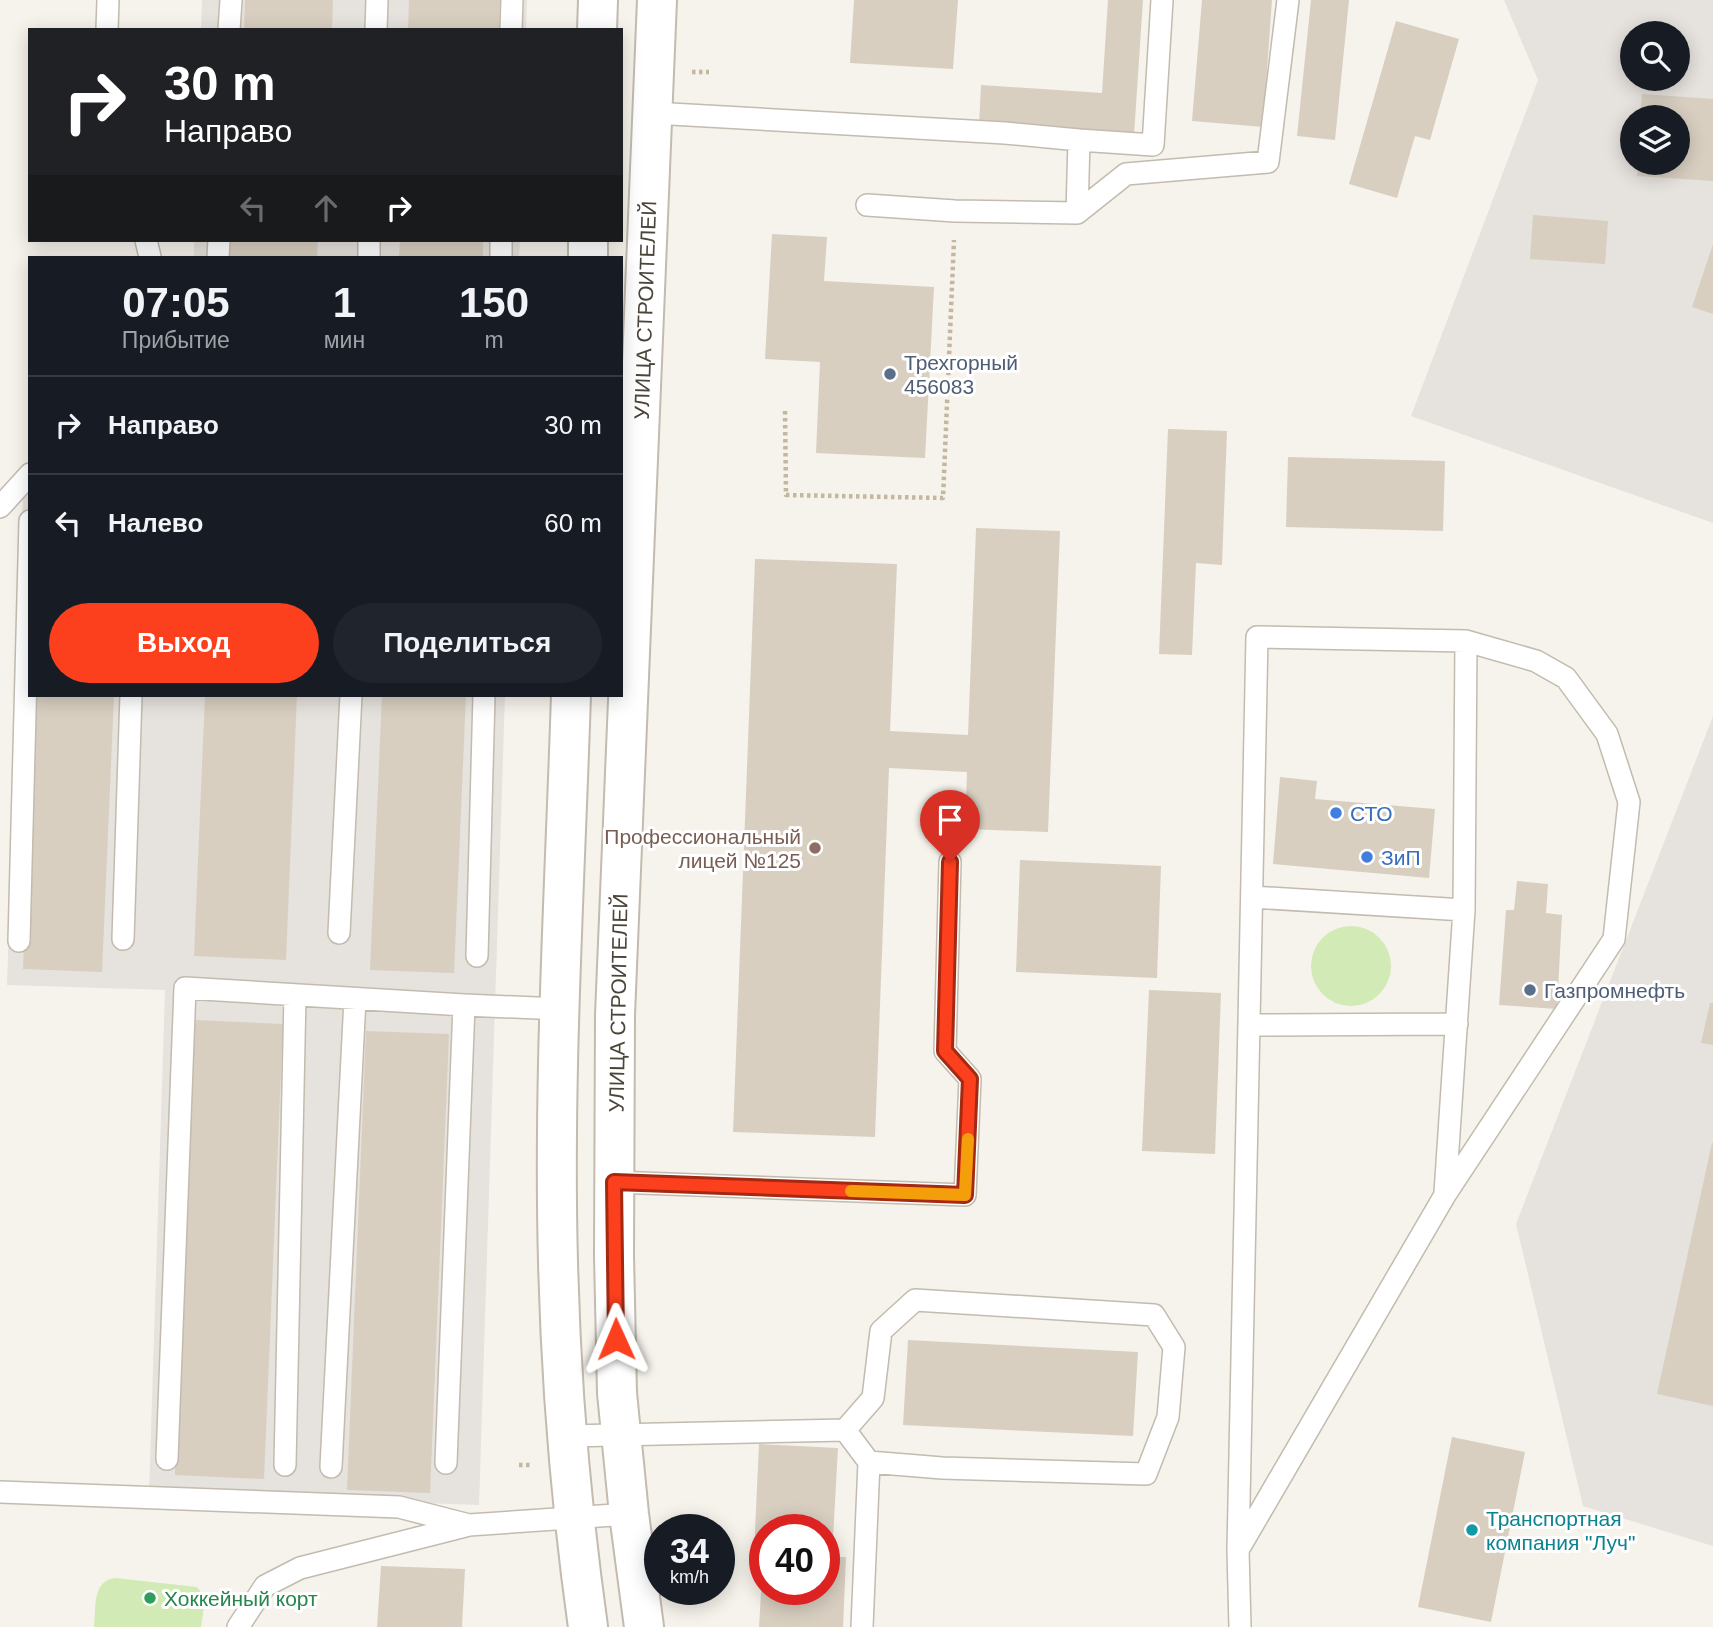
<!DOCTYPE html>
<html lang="ru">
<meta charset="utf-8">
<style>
body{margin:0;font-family:Helvetica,sans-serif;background:#20242c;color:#f1f3f6;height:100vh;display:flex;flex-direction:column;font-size:26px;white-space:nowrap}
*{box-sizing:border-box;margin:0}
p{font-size:23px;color:#9ea1a6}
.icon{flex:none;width:38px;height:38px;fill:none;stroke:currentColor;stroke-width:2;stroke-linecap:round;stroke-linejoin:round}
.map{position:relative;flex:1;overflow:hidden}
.panel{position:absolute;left:28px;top:256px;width:595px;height:441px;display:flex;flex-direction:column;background:#171b24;border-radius:0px;box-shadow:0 4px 18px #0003}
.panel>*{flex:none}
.banner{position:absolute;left:28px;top:28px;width:595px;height:214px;border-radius:0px;box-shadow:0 4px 18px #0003;background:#202124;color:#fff;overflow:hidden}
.controls{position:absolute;left:1620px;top:21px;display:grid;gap:14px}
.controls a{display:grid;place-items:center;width:70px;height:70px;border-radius:50%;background:#171b24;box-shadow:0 4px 18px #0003;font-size:35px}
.speed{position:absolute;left:644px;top:1514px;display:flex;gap:14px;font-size:35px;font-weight:700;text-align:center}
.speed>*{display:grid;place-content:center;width:91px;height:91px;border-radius:50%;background:#171b24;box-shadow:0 4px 18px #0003;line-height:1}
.speed small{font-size:18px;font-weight:400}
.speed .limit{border:10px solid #d22;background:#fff;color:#111}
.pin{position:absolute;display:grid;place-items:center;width:60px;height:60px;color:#fff;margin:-72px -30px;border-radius:50% 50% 50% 0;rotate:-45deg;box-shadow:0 0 7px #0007}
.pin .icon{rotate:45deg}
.me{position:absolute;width:77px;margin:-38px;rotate:359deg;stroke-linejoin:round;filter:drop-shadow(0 0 5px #0008)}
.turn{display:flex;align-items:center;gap:24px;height:147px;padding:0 21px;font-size:32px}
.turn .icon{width:91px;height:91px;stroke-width:2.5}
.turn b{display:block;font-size:49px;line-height:60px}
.lanes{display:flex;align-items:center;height:66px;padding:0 21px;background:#0003;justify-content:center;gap:35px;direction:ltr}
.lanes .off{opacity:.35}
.eta{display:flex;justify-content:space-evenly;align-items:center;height:119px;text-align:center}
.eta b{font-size:42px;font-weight:600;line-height:49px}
.cta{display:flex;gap:14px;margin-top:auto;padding:14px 21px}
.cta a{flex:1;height:80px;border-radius:42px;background:#fc3f1d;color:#fff;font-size:28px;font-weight:600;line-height:80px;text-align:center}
.cta a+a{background:#20242c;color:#f1f3f6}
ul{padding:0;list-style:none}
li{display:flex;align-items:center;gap:21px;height:98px;padding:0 21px;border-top:2px solid #363941}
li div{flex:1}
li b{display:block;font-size:26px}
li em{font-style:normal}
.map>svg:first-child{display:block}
.industrial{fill:#e6e2dd;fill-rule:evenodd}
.green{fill:#d2eab5}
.building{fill:#d8cfc1}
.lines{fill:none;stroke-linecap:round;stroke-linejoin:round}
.service-casing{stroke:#c2bbae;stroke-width:24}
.tertiary-casing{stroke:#c2bbae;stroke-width:42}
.path{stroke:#c4b79f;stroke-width:4.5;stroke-dasharray:3.5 3.5;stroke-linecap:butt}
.service{stroke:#fff;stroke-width:21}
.tertiary{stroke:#fff;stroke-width:38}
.route-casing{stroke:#a42913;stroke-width:18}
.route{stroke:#fc3f1d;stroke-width:12}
.slow{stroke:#f59e0b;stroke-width:12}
.service-dot{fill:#5c6f8a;stroke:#fff;stroke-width:2.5}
.shop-dot{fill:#3f7fe0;stroke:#fff;stroke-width:2.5}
.education-dot{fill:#8d6e63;stroke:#fff;stroke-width:2.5}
.culture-dot{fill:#0f9aa8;stroke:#fff;stroke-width:2.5}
.leisure-dot{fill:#2e9e5b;stroke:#fff;stroke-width:2.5}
.labels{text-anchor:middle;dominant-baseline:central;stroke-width:6;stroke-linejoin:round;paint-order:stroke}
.street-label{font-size:21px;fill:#4b4439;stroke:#fff}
.service-label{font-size:21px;fill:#4e5e75;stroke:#fff;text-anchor:start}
.shop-label{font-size:21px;fill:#366cbe;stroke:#fff;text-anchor:start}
.education-label{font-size:21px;fill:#785e54;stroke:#fff;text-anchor:end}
.culture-label{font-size:21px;fill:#0d838f;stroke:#fff;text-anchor:start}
.leisure-label{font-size:21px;fill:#27864d;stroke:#fff;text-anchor:start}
</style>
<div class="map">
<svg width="1713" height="1627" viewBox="0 0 1713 1627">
<rect width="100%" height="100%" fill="#f6f3ec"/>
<path class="industrial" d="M202 0H527L526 30H201Z
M1504 0H1713V523L1411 416 1538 80ZM1633 33H1678V79H1633ZM1633 117H1678V163H1633Z
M194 240H520L519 257H194Z
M23 494H30V695H505L479 1505 149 1494 165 990 7 985Z
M1713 716V1546L1583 1506 1516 1224Z"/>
<path class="green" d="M1311 966a40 40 0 1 1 80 0a40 40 0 1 1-80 0Z
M115 1578 197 1587C207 1598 203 1613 201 1627H94C96 1608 92 1581 115 1578Z"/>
<path class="building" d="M245 0H333L332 30H244Z
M409 0H500L499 30H408Z
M854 0H958L953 69 850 63Z
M1108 0H1143L1134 135 979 125 981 85 1102 93Z
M1202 0H1272L1263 127 1192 121Z
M1311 0H1349L1335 140 1297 136Z
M1396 21 1459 39 1430 140 1415 136 1397 198 1349 184Z
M1642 94 1713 99V181L1637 176 1638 163H1678V117H1640Z
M1533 215 1608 221 1605 264 1530 259Z
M772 234 827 237 824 281 934 287 925 458 816 453 820 362 765 359Z
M229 240H318L317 257H228Z
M400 240H483V257H399Z
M1713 244V314L1692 307Z
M1168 429 1227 431 1222 565 1196 563 1192 655 1159 654Z
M1288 457 1445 461 1443 531 1286 527Z
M976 528 1060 531 1048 832 965 829 967 772 889 768 875 1137 733 1132 755 559 897 564 890 731 968 735Z
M34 695H114L102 972 23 969Z
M205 695H297L286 960 194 956Z
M382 695H466L454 973 370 970Z
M1280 777 1317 781 1315 799 1435 809 1429 878 1273 864Z
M1020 860 1161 866 1157 978 1016 972Z
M1517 881 1548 884 1546 913 1562 915 1557 1009 1499 1005 1506 910H1514Z
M1149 990 1221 993 1215 1154 1142 1151Z
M1710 1003H1713V1045L1701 1043Z
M194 1020 283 1024 264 1479 175 1475Z
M366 1031 449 1034 430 1493 347 1490Z
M1712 1143H1713V1406L1657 1394Z
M908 1340 1138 1352 1133 1436 903 1425Z
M1452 1437 1525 1452 1491 1622 1418 1607Z
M759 1444 838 1448 832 1557H846L843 1627H759L763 1558H765V1589H824V1530H765V1553H754Z
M381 1566 465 1569 462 1627H377Z"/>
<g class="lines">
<g class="service-casing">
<path id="service" d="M107 30 108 0
M229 30 231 0
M376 30 377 0
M511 30 512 0
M653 113 1005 133 1079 140 1077 213 955 211 867 205
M1079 140 1153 145 1162 0
M1077 213 1126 174 1268 162 1288 0
M146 240 150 257
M218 257 219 240
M369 257V240
M501 257V240
M0 507 30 474
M1252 897 1464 910
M339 933 351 695
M123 939 131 695
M19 941 30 521
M477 956 484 695
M1249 1025 1457 1024
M614 1182 965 1195 970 1079 945 1051 950 862
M1445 1193 1464 910 1466 641
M845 1430 869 1462 862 1627
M567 1436 845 1430 873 1398 881 1331 915 1300 1154 1315 1174 1347 1168 1417 1146 1474 942 1468 869 1462
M167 1459 185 988 464 1005 561 1009
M446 1463 464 1005
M285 1465 295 995
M331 1467 355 999
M0 1492 399 1507 469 1525
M1238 1550 1445 1195 1614 939 1629 802 1607 734 1566 678 1536 661 1466 641 1257 637 1238 1550 1240 1627
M238 1627 265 1586 300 1568 469 1525 629 1514"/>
</g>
<g class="tertiary-casing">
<path id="tertiary" d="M597 30 598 0
M588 257V240
M571 695C565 884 553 1073 558 1262 561 1384 571 1506 588 1627
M644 1627 629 1514 617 1393 614 1256 615 1015 657 0"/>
</g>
<path class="path" d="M692 72H709
M785 411 786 495 943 498 954 240
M519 1465H532"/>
<use href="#service" class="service"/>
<use href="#tertiary" class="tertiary"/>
</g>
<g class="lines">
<g class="route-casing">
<path id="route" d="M616 1339 614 1182 965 1195 970 1079 945 1051 950 862"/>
</g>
<use href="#route" class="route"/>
<path class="slow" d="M851 1191 965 1195 968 1139"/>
</g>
<g class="service-dot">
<circle cx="890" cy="374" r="7"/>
<circle cx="1530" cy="990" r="7"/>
</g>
<g class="shop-dot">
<circle cx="1336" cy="813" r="7"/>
<circle cx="1367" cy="857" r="7"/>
</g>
<circle class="education-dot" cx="815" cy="848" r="7"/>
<circle class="culture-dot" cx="1472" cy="1530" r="7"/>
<circle class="leisure-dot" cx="150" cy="1598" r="7"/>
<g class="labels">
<g class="street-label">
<text transform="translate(645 310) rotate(-88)">УЛИЦА СТРОИТЕЛЕЙ</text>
<text transform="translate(618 1003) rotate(-89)">УЛИЦА СТРОИТЕЛЕЙ</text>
</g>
<g class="service-label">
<text x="904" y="362">Трехгорный<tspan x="904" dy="24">456083</tspan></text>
<text x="1544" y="990">Газпромнефть</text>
</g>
<g class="shop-label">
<text x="1350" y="813">СТО</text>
<text x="1381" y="857">ЗиП</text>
</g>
<g class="education-label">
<text x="801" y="836">Профессиональный<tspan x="801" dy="24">лицей №125</tspan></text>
</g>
<g class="culture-label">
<text x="1486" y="1518">Транспортная<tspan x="1486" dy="24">компания "Луч"</tspan></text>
</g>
<g class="leisure-label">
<text x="164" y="1598">Хоккейный корт</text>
</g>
</g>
</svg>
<div class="controls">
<a><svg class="icon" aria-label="search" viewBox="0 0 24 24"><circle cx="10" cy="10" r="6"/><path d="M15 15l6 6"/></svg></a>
<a><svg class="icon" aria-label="layers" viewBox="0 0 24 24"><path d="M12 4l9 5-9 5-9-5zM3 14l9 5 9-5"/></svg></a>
</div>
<div class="speed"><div>34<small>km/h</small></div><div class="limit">40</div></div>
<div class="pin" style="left:950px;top:862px;background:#d93025"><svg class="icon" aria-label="arrive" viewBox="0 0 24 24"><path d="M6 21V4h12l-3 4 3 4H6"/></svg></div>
<svg class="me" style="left:616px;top:1339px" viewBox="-20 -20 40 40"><path d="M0-17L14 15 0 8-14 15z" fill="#fc3f1d" stroke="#fff" stroke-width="4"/></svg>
<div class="banner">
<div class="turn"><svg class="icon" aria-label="right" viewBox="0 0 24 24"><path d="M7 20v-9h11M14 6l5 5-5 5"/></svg><div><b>30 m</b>Направо</div></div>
<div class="lanes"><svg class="icon off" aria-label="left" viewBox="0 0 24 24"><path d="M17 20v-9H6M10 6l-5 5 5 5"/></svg><svg class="icon off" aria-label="ahead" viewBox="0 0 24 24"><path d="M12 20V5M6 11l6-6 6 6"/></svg><svg class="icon" aria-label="right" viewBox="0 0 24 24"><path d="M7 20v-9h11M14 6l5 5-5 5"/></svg></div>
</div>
<section class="panel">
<div class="eta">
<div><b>07:05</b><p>Прибытие</p></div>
<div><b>1</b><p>мин</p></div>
<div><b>150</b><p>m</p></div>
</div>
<ul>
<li><svg class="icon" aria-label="right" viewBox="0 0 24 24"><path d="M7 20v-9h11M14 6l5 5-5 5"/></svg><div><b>Направо</b></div><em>30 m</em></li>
<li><svg class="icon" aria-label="left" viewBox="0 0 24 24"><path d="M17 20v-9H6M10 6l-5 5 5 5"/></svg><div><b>Налево</b></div><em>60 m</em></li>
</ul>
<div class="cta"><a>Выход</a><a>Поделиться</a></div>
</section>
</div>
